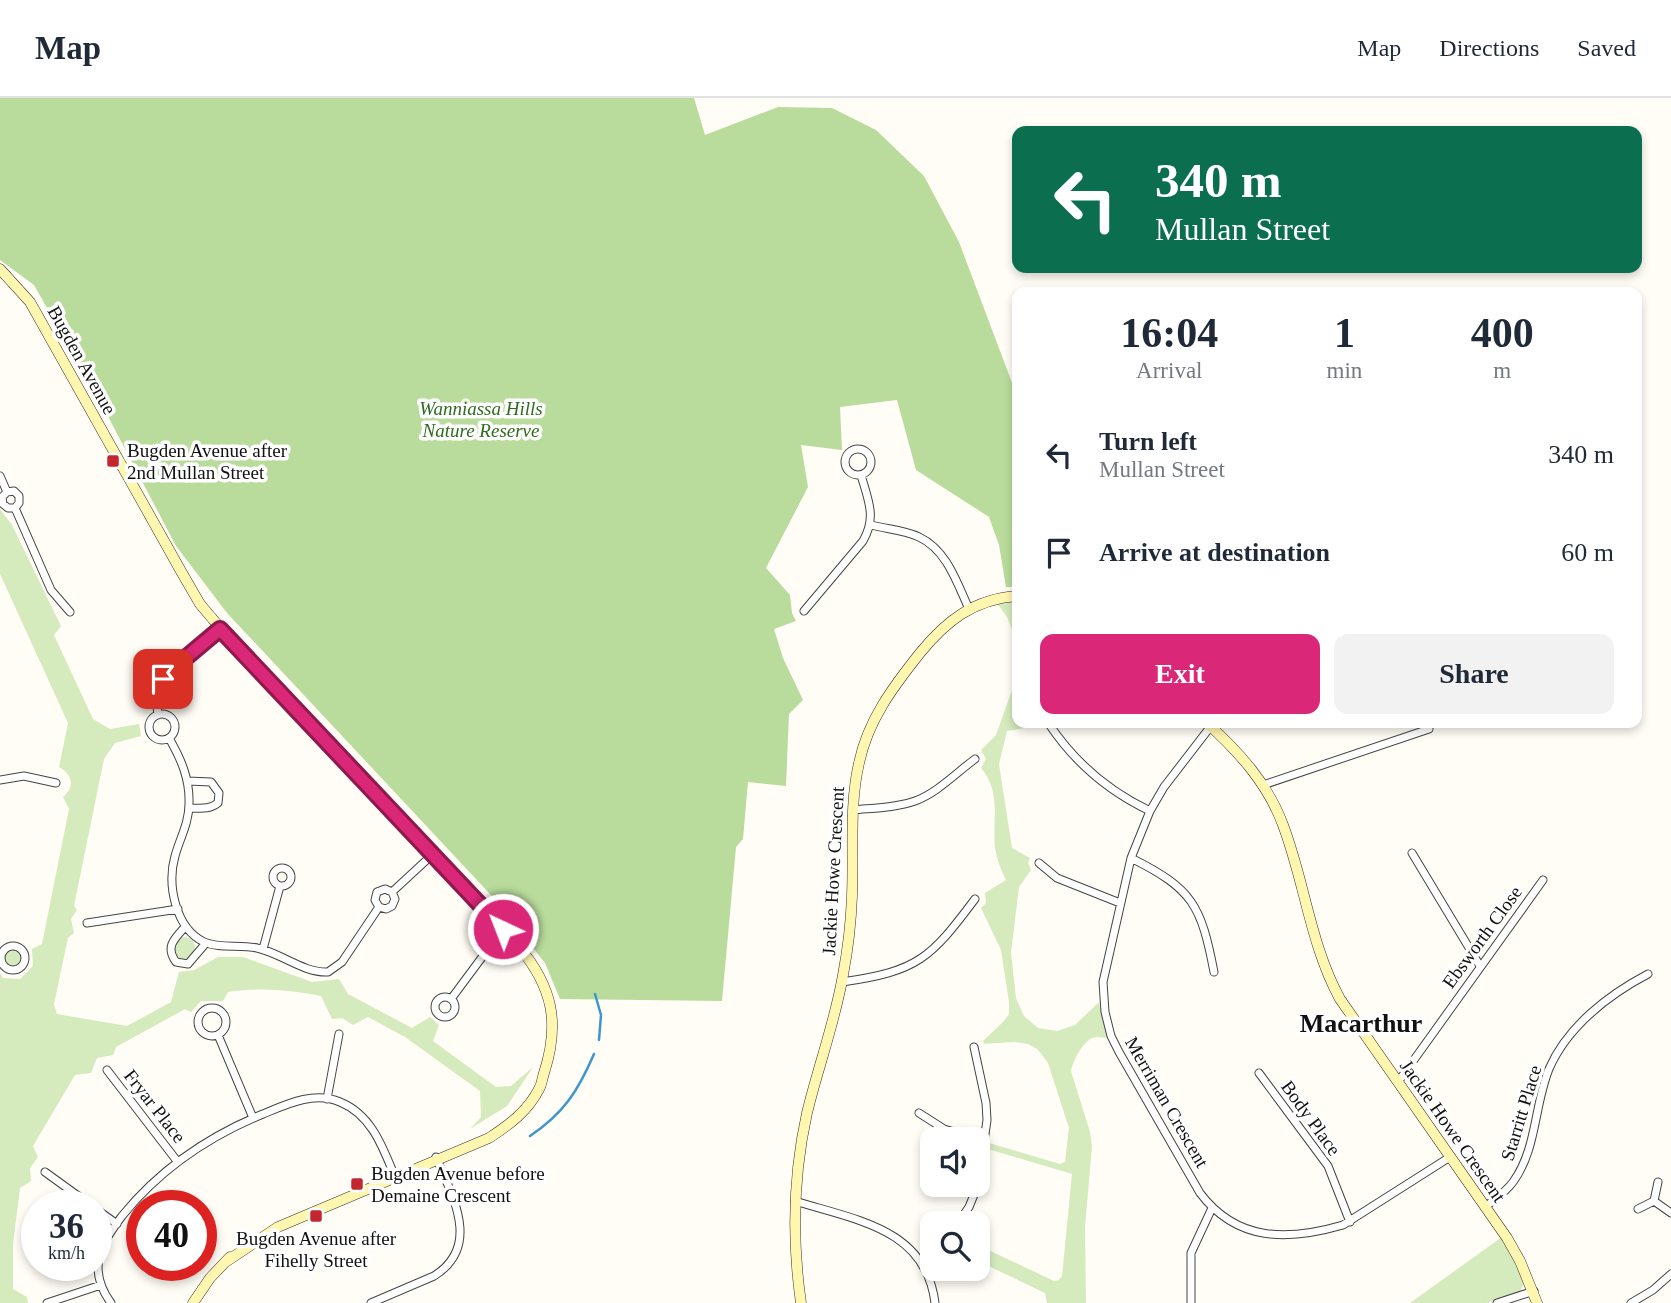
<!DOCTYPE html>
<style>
body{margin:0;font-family:Georgia,serif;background:#f2f2f3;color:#1f2937;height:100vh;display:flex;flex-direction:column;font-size:26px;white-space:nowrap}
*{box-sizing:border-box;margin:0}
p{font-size:23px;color:#747a83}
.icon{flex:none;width:38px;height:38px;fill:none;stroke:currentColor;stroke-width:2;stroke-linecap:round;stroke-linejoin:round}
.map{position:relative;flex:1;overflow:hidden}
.sheet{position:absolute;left:1012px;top:189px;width:630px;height:441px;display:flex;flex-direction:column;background:#fff;border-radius:14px;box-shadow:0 4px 10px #0003}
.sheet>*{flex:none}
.guide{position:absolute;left:1012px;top:28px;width:630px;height:147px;border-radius:14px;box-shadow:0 4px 10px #0003;background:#0b6e4f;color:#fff;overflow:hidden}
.buttons{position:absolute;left:920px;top:1029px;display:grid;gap:14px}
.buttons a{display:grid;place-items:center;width:70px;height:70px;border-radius:14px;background:#fff;box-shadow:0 4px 10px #0003;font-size:35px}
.speed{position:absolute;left:21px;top:1092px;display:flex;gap:14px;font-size:35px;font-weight:700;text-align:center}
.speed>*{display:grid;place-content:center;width:91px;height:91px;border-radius:50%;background:#fff;box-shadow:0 4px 10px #0003;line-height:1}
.speed small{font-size:18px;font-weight:400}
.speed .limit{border:10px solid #d22;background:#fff;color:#111}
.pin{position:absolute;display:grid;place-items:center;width:60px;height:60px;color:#fff;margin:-30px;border-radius:14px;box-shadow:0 4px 10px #0006}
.me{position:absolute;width:77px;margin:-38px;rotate:317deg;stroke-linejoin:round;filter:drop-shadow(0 0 5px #0008)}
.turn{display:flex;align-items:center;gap:24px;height:147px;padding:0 28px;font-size:32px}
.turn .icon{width:91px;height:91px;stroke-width:2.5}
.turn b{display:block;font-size:49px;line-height:60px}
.eta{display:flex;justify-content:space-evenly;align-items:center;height:119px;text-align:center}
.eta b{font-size:42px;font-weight:600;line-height:49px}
.action{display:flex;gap:14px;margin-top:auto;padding:14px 28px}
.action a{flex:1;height:80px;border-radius:14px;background:#db2777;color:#fff;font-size:28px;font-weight:600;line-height:80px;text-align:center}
.action a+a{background:#f2f2f3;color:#1f2937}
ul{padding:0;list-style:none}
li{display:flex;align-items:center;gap:21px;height:98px;padding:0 28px}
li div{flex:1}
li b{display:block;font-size:26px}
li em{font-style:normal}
header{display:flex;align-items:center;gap:42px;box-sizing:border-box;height:98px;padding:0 35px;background:#fff;border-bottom:2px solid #e0e1e3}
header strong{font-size:33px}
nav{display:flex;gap:38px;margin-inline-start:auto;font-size:24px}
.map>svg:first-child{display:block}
.green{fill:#d5ebbd}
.forest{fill:#b9dc9c}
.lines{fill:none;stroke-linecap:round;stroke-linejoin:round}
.stream{stroke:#3f96cf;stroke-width:2.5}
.street-casing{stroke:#444;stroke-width:9}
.secondary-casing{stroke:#333;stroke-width:11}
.street{stroke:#fff;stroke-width:7}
.secondary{stroke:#fff6b0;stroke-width:10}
.route-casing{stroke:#8e194d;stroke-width:18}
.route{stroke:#db2777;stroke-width:12}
.poi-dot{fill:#c4262e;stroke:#fff;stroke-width:2.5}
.labels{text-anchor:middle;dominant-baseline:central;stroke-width:7;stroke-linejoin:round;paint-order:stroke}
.street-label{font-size:19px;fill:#111;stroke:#fff}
.park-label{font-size:19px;font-style:italic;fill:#2f6b1f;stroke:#fff}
.poi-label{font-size:19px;fill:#111;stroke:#fff;text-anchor:start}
.district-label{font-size:26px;font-weight:bold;fill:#111;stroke:#fff}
</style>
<header>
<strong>Map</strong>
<nav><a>Map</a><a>Directions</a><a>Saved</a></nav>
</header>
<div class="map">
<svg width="1671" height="1205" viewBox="0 0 1671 1205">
<rect width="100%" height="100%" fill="#fffdf5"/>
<path class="green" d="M0 411 12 427 61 528 54 537 93 621 110 631 139 626 141 638 115 645 104 661 74 808 77 812 71 821 74 835 68 840 54 906 57 916 127 928 171 904 179 874 194 872 218 859H243L312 884 339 881 348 896 412 930 430 919 439 927 433 943 496 989 511 988 533 969 507 1008 470 1031 481 1019 480 993 405 939 368 919 353 927 342 920 332 921 321 898C290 892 260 889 228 894L223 903H201L191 914 185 911 116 949 113 957 97 960 91 975 75 977 33 1048 38 1059 30 1070 31 1083 20 1090 13 1146V1191L27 1199 28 1205H0V875L3 880 20 881 33 868 32 851 42 846 69 711 63 699C75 689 73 677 59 669L68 625 0 476Z
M1017 502V544L1007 519 997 505Z
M1017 578V625H1037L1025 630 1007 633 999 666 1012 750 1030 760 1028 765 1031 772 1019 789 1011 854 1016 900 1024 918 1038 930 1057 933 1075 927 1099 904 1107 940C1104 940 1100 939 1096 939 1084 940 1073 963 1071 973L1090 1034 1092 1048 1085 1129 1086 1205H1047L1045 1195 978 1163V1147L1054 1183 1059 1182 1062 1178 1072 1076 988 1051 989 1045 1060 1066 1065 1064 1069 1030 1048 965 1043 958 1037 951 1028 946 1014 944 984 946 983 943 1003 924 1009 916V904L1001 852 981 810 986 805 985 795 1006 782C1001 772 997 762 995 750 992 721 1002 695 981 670L986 661 981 652 996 637Z
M173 850a11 11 0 1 1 22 0a11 11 0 1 1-22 0Z
M2 860a10 10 0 1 1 20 0a10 10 0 1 1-20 0Z
M1502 1139 1525 1183 1520 1194 1487 1205H1410Z"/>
<path class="forest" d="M0 0H694L705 37 778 9 832 10 876 32 924 78 959 144 1017 298V489H1006L999 447 989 419 916 372 897 302 840 309 842 352 801 347 808 389 766 470 790 497 792 515 796 523 774 531 783 560 803 602 789 616 786 688 748 684 743 741 736 749 722 903 560 901 545 865 490 796 227 515 176 448 102 307 34 187 0 162Z"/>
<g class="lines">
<path class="stream" d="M595 896 601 917 599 942
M530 1038C564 1015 578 993 594 956"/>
<g class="street-casing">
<path id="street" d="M845 364a13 13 0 1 1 26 0a13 13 0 1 1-26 0Z
M0 378 7 394
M7 394 14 393 19 398V405L15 410
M7 394 2 399 3 406 8 410H15
M15 410 51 492 70 514
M871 427C886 431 905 432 919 439 947 452 957 485 969 511
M804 513 863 443C877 419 868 402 861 377
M149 629a13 13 0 1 1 26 0a13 13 0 1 1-26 0Z
M158 617C151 575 192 554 220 531
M1049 626C1075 665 1108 693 1150 713
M1211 628 1164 689 1150 713 1131 760 1103 884 1105 914 1111 938 1119 954 1200 1095C1237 1144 1288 1143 1343 1127L1450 1059
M169 640C181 661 190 681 189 706 189 725 180 740 175 758 167 786 175 830 204 844 219 851 240 846 257 850 281 855 303 875 328 874L342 864 379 809
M0 682 24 678 56 685
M188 683 211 684 219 695 218 705C209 712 200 710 189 710
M1263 687 1429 631
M853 712C873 710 895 710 915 703 937 695 956 675 975 661
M1412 755 1480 868
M1131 760C1193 791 1201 807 1214 874
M1039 765 1057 780 1120 805
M273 779a9 9 0 1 1 18 0a9 9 0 1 1-18 0Z
M392 794 432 757
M379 809 375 802 377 794 385 791 392 794
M379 809 386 811 392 808 395 801 392 794
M87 825 178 811
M185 829C174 841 165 849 176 864L188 866 206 845
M1 860a12 12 0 1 1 24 0a12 12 0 1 1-24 0Z
M263 851 280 788
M842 884C918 873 930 861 975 801
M435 909a10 10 0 1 1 20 0a10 10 0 1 1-20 0Z
M451 901 503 831
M198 924a14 14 0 1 1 28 0a14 14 0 1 1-28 0Z
M218 937 253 1020
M974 949 986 1005 987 1022 978 1086
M107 972 177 1063
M1259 975 1328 1068 1350 1124
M1398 984 1543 782
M327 1001 339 936
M919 1015 944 1031 985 1043
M45 1074 92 1108
M795 1103C855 1122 926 1130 935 1205
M1654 1103 1671 1115
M1485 1109C1495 1101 1506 1094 1513 1084 1537 1051 1534 1008 1549 971 1567 929 1608 897 1648 876
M96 1111 117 1126
M1638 1111 1654 1103 1658 1084
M958 1125 969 1109 978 1087
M925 1169 933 1159
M47 1205 101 1187
M111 1205C100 1190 95 1173 100 1155 104 1142 114 1129 122 1118 160 1071 207 1039 263 1016 287 1006 314 993 340 1004 372 1017 383 1050 395 1079
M371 1205 434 1178C482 1148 452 1098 436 1059
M1191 1205V1155L1212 1110
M1497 1205 1534 1193
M1631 1205 1653 1192 1671 1176"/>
</g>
<g class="secondary-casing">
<path id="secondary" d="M0 171 30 204 182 475 200 506 238 551 519 849C553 889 560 926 544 975 542 981 542 986 539 991 528 1013 509 1027 489 1040L278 1129 227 1163
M1207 625C1239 654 1268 686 1283 727 1305 785 1310 846 1340 901L1507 1140 1520 1163 1537 1205
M193 1205 210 1180 230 1159
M801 1205C792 1142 793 1078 807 1015 818 969 835 924 843 877 848 851 851 824 852 798 854 754 849 708 859 665 868 622 893 589 920 555 946 523 974 501 1017 498"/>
</g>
<use href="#street" class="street"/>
<use href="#secondary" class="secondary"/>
</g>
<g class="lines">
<g class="route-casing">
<path id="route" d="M163 581 170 573 220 531 503 831"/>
</g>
<use href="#route" class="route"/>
</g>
<g class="poi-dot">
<rect x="106" y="356" width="14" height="14" rx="3.5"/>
<rect x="350" y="1079" width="14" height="14" rx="3.5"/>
<rect x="309" y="1111" width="14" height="14" rx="3.5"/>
</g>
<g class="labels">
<g class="street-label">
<text transform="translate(82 262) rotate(61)">Bugden Avenue</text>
<text transform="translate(833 773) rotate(-87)">Jackie Howe Crescent</text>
<text transform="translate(1482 839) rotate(-54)">Ebsworth Close</text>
<text transform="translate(1167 1004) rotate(60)">Merriman Crescent</text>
<text transform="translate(155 1008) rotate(52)">Fryar Place</text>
<text transform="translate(1521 1015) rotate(-73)">Starritt Place</text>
<text transform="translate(1311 1020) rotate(54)">Body Place</text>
<text transform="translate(1453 1033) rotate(55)">Jackie Howe Crescent</text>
</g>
<g class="park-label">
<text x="481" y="310">Wanniassa Hills<tspan x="481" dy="22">Nature Reserve</tspan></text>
</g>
<g class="poi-label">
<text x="127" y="352">Bugden Avenue after<tspan x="127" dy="22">2nd Mullan Street</tspan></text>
<text x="371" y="1075">Bugden Avenue before<tspan x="371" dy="22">Demaine Crescent</tspan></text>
<text x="316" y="1140" text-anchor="middle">Bugden Avenue after<tspan x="316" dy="22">Fihelly Street</tspan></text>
</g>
<g class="district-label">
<text x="1361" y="925">Macarthur</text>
</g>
</g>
</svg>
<div class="buttons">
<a><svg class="icon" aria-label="sound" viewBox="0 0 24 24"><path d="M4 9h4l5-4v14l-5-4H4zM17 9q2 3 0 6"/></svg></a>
<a><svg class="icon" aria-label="search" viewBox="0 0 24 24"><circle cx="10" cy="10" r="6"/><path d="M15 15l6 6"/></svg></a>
</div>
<div class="speed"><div>36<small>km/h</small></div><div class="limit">40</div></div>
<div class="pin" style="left:163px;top:581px;background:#d93025"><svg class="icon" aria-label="arrive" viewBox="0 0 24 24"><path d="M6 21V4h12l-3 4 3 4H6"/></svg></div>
<svg class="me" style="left:503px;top:831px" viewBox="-20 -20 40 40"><circle r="17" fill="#db2777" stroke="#fff" stroke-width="3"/><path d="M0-11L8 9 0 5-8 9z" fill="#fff"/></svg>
<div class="guide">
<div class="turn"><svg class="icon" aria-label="left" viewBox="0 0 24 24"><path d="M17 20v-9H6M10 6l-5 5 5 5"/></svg><div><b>340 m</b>Mullan Street</div></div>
</div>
<section class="sheet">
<div class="eta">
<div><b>16:04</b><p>Arrival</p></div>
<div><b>1</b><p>min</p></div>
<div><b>400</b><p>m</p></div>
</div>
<ul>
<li><svg class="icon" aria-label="left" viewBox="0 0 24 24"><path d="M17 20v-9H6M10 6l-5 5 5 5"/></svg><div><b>Turn left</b><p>Mullan Street</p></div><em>340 m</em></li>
<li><svg class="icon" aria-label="arrive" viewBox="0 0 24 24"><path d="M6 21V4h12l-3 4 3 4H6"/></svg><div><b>Arrive at destination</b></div><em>60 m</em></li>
</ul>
<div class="action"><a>Exit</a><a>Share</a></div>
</section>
</div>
